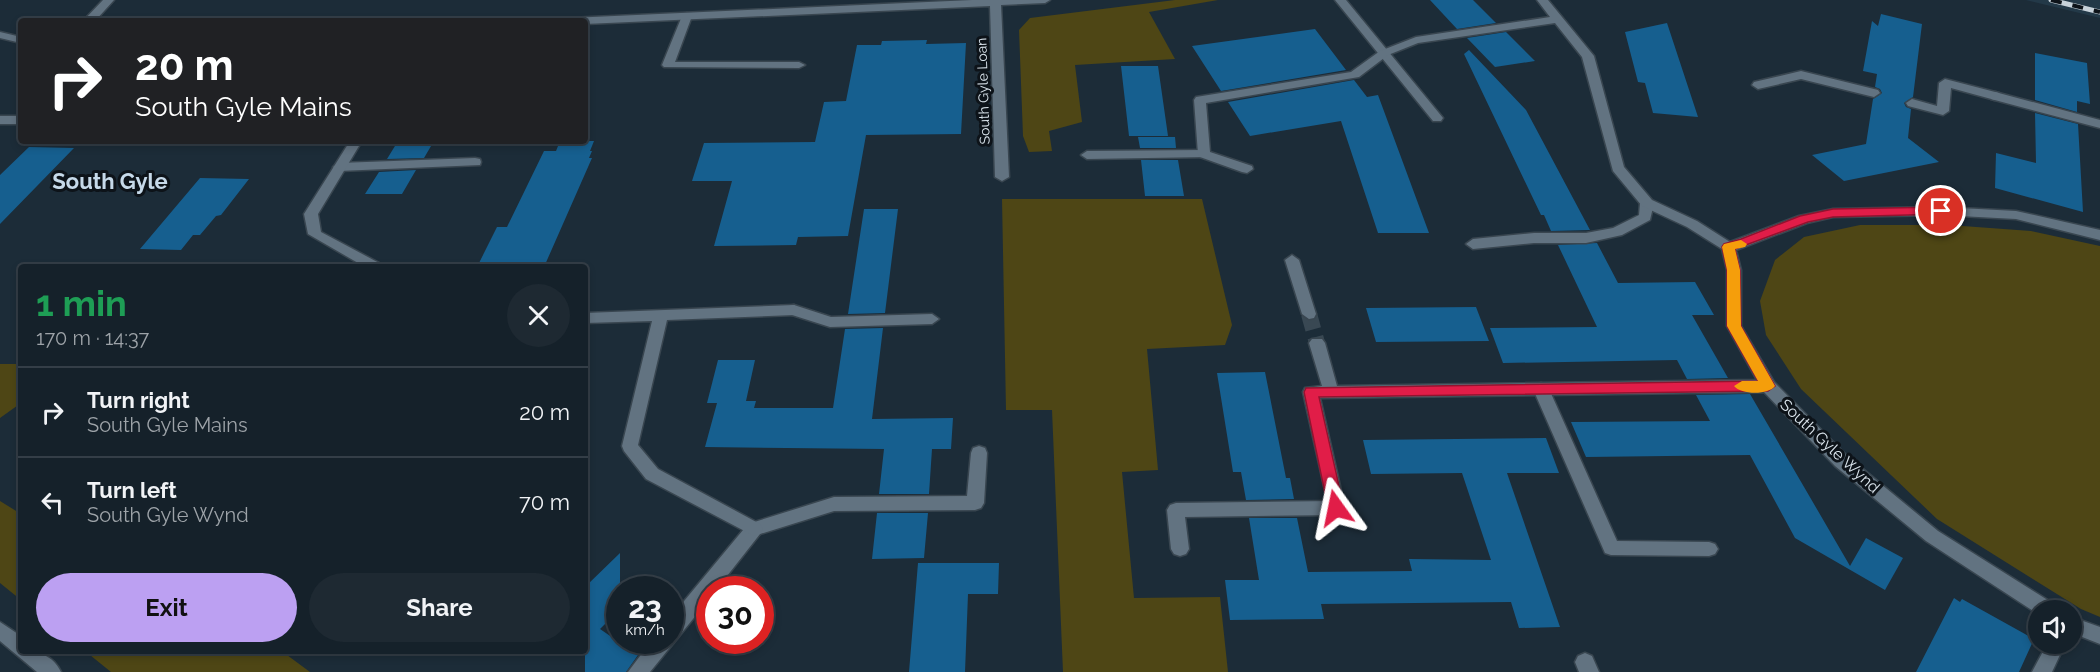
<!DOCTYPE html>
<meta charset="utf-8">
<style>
body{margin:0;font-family:Raleway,sans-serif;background:#1e2932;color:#f1f3f6;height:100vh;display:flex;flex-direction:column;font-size:22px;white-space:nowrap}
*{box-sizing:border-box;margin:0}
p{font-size:20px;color:#9da3a8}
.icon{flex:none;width:33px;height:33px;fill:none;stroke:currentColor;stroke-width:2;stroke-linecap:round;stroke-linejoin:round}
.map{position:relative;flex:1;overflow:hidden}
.drawer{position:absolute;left:18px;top:264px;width:570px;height:390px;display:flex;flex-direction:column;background:#15212a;border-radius:6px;box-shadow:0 3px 9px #0003,0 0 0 2px #343e47}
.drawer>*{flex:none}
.banner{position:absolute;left:18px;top:18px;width:570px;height:126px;border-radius:6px;box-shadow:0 3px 9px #0003,0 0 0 2px #343e47;background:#202124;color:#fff;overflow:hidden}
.controls{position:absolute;left:2028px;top:600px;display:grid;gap:12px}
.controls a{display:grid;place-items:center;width:54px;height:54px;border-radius:50%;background:#15212a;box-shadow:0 3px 9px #0003,0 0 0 2px #343e47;font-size:30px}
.speed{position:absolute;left:606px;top:576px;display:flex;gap:12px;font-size:30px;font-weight:700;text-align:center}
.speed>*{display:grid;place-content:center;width:78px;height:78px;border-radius:50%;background:#15212a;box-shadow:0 3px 9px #0003,0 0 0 2px #343e47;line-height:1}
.speed small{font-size:15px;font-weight:400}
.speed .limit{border:9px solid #d22;background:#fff;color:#111}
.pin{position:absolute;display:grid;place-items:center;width:51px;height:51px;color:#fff;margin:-26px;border:3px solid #fff;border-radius:50%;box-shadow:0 2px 6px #0007}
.me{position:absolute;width:66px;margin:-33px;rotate:348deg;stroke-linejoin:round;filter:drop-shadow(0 0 4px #0008)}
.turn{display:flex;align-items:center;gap:21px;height:126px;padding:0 18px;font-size:27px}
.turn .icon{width:78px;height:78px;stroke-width:2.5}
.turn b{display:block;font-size:42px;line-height:51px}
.round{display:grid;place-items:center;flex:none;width:63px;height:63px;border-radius:32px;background:#1e2932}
.overview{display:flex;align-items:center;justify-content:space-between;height:102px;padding:0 18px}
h1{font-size:36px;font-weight:700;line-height:45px;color:#1e9e55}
.cta{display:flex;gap:12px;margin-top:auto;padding:12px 18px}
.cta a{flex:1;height:69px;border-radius:36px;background:#bca0f2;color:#111;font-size:24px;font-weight:700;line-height:69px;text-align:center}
.cta a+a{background:#1e2932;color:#f1f3f6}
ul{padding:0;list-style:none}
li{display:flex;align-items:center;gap:18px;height:90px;padding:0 18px;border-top:2px solid #343e47}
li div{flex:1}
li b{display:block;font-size:22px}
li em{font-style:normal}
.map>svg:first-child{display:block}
.built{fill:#233948}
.green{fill:#4e4615}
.building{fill:#165f8f}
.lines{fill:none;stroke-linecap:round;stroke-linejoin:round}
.minor-tunnel{stroke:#394853;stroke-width:16;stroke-dasharray:16 8;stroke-linecap:butt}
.service-casing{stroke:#394650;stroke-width:3}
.minor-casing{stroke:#394650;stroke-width:3}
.tertiary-casing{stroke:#394650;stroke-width:3}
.service{fill:#627381;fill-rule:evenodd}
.minor{fill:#627381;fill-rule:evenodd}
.tertiary{fill:#627381;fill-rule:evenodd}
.rail-casing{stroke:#c7d2da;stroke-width:5}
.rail{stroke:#0d1319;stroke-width:4;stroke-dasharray:11;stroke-linecap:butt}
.route{fill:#e11d48;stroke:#92132f;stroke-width:1.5}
.slow{fill:#f59e0b}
.labels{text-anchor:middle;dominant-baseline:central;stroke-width:6;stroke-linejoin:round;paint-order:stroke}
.far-street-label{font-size:14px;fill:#dbe5ed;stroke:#0d1319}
.street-label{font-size:16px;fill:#dbe5ed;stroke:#0d1319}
.district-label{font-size:22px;font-weight:bold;fill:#c6d9e9;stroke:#0d1319}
</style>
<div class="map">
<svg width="2100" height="672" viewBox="0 0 2100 672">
<rect width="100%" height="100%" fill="#1c2c38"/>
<path class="built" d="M2026 0H2100V18Z"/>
<path class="green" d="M1175 0H1218L1149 12 1175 59 1075 65 1082 122 1049 131 1052 151 1029 152 1023 136 1019 30 1030 18Z
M1002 199H1202L1232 325 1225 345 1147 349 1158 470 1122 472 1134 598 1220 597 1228 672H1063L1052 410H1006Z
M1860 225H1949L2031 231 2100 246V617L2081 609 1937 519 1801 389 1766 335 1760 301 1775 260 1804 237Z
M0 364H21V403L0 418Z
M0 501 21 514V600L0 583Z
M85 651H291L287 655 310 672H111Z"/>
<path class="building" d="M1430 0H1473L1496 23 1457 29Z
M1881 14 1922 24 1913 97 1904 103 1906 107 1911 109 1908 138 1939 162 1844 181 1812 155 1866 144 1873 99 1882 93 1880 89 1875 87 1877 74 1863 71 1872 21 1878 26Z
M1667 23 1698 117 1653 113 1645 83 1638 82 1625 32Z
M1315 29 1346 70 1221 91 1192 46Z
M1506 32 1535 61 1495 67 1467 38Z
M927 40 926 44 966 43 961 134 866 135 848 236 798 237 796 245 714 246 732 181H692L704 143 815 142 824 102 846 101 857 45H881L882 41Z
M1469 50 1526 110 1590 230 1551 231 1544 215H1541L1464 54Z
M2035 53 2087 63 2090 104 2077 101V112L2035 100Z
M1121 66H1158L1168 136H1129Z
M1354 80 1367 97 1378 95 1429 233H1378L1341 121 1250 136 1228 102Z
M2035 113 2078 124 2083 212 1995 188 1996 153 2036 163Z
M1138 137H1175L1176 148H1140Z
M398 141H434L424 158 387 159Z
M560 141H594L590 151H592L589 158H592L544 267H477L497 227H507L544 151H556Z
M29 147 74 148 0 224V175Z
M1141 160H1178L1184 196H1145Z
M416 170 402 194H365L379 172Z
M200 178 249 179 221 215 216 216 200 235H193L181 250 140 249Z
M864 209H898L885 313 848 314Z
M1597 243 1618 283 1695 282 1714 315H1692L1728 378 1687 379 1677 360 1503 363 1490 328 1597 327 1558 245Z
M1476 307 1489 341 1376 342 1366 308Z
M883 328 872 419 953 418 951 449H932L929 494H879L884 449 705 447 717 403H707L718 360H755L746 401H756L754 408H833L845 329Z
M1265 372 1286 478H1290L1294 499 1246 500 1241 472H1233L1217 373Z
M1750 394 1850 566 1866 538 1903 558 1885 590 1795 538 1750 455 1586 457 1571 422 1710 421 1696 395Z
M1546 438 1559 473H1507L1560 627 1519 628 1511 602 1321 604 1324 619 1230 620 1225 580H1259L1249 518H1297L1308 572 1412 571 1409 559 1491 560 1462 473 1371 474 1363 440Z
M877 513H928L924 558 872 559Z
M620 553V609L600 629 638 655 626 672H585V587Z
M918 563H999L998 594H968L965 672H909Z
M1954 598 1960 602 1962 599 2034 639 2019 672H1916Z"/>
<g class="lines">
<path class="minor-tunnel" d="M1309 314 1317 343"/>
<g class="service-casing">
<path id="service" d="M103 0H114L95 21H83Z
M1335 0H1346L1443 118 1441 121H1433Z
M687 13 692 16 675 62H799L805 65 799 68 664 67 662 65 682 16Z
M1801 71 1878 90 1880 93 1874 97 1801 79 1758 89 1752 85 1754 82Z
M1945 79 1999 93 2001 96 1995 100 1951 88 1949 111 1943 115 1908 106 1906 103 1912 99 1937 106 1939 83Z
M0 116H21V124H0Z
M1204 150 1208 151 1210 154 1208 157 1087 159 1081 155 1087 151Z
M475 158 480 159 481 162 480 165 339 171 333 167 339 163Z
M1647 199 1654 203 1650 220 1622 235 1586 243H1534L1473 249 1466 244 1473 239 1534 233H1586L1613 228 1639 215 1640 203Z
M794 305 831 317 932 314 939 319 932 324 830 327 789 314 787 310 789 306Z
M1541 383 1547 385 1549 389 1617 541 1709 542 1715 544 1718 549 1715 554 1709 556 1611 555 1605 553 1533 389 1535 385Z
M979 446 985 448 987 453 984 503 981 508 975 510 834 511 760 534 716 590H710V598L650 672H628L652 640H670V618L748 524 834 497 967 496 971 453 973 448Z
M1336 501 1342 503 1345 508 1342 513 1336 515 1185 517 1189 549 1186 554 1180 556 1174 554 1171 549 1167 510 1170 505 1176 503Z
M1585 653 1592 656 1599 672H1579L1575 662 1578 656Z"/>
</g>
<g class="minor-casing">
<path id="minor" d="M972 0H1050L1045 3 1001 5 1009 177 1002 181 995 177 990 6 585 24V21H564L570 18Z
M1537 0H1548L1594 56 1624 167 1652 200 1697 221 1730 242 1799 216 1833 209 1941 207 2016 211 2100 230V240L2016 219 1941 215 1833 217 1807 223 1736 250 1741 270V326L1774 382 1847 456 1938 531 2054 604 2056 610H2038V614L1926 541 1835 466 1764 392 1320 398 1345 508 1342 513 1336 515 1330 513 1303 392 1305 388 1322 386 1309 343 1312 339H1322L1325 343 1337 386 1757 380 1727 326V270L1722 249 1687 227 1642 206 1613 171 1582 57 1555 23 1418 43 1388 55 1359 77 1206 103 1210 152 1252 166 1253 169 1247 173 1242 172 1200 157 1198 154 1194 100 1196 97 1351 72 1380 51 1416 37 1550 17Z
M0 32 21 37V43L0 38Z
M1995 92 2100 120V128L1991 99V93Z
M350 141H362L318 214 321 232 381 264 383 267H365L308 234 304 214Z
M1292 255 1299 260 1316 314 1314 318 1309 319 1302 314 1285 260Z
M794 305 801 310 794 315 667 320 638 445 658 469 760 524 763 529 760 534 754 536 646 479 624 451 622 446 652 321 585 323V313Z
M2072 617 2100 627V644L2072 633Z
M2047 644H2065L2052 672H2032Z"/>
</g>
<g class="tertiary-casing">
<path id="tertiary" d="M0 622 21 636V651C38 651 53 655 61 672H37L0 641Z"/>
</g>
<use href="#service" class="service"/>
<use href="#minor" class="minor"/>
<use href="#tertiary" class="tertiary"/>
<g class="rail-casing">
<path id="rail" d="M2051 0 2100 12"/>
</g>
<use href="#rail" class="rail"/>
</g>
<path class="route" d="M1941 207 1946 209V214L1833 217 1808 222 1735 249 1740 270 1741 326 1775 386 1768 391 1319 397 1344 508 1341 512 1336 514 1330 512 1328 508 1304 392 1306 388 1758 381 1727 326V270L1722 247 1724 244 1741 239 1800 216 1833 209Z"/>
<path class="slow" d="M1741 240 1747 244 1745 247 1735 249 1740 270 1741 326 1775 386C1769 395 1741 395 1734 386L1742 381H1758L1727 326V270L1722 247 1724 244Z"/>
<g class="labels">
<g class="far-street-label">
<text transform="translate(983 91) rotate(-92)">South Gyle Loan</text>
</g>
<g class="street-label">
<text transform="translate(1830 446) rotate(43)">South Gyle Wynd</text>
</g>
<g class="district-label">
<text x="110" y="181">South Gyle</text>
</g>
</g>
</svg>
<div class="controls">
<a><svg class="icon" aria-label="sound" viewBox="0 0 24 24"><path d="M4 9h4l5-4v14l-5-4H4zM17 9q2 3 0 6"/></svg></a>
</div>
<div class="speed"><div>23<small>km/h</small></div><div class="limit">30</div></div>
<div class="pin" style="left:1941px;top:211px;background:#d93025"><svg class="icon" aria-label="arrive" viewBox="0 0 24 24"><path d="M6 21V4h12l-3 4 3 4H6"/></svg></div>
<svg class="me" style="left:1336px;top:508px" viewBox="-20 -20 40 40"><path d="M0-17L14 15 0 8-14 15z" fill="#e11d48" stroke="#fff" stroke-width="4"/></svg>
<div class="banner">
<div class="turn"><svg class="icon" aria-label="right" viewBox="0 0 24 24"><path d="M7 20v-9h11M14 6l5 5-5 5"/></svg><div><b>20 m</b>South Gyle Mains</div></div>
</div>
<section class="drawer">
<div class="overview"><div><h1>1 min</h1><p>170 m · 14:37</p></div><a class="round"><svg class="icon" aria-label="close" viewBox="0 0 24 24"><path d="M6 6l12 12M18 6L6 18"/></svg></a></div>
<ul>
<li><svg class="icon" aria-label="right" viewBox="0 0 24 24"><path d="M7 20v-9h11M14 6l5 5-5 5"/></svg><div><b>Turn right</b><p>South Gyle Mains</p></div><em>20 m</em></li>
<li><svg class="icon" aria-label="left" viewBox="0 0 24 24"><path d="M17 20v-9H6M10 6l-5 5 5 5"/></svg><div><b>Turn left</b><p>South Gyle Wynd</p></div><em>70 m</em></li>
</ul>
<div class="cta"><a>Exit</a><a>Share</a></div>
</section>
</div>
